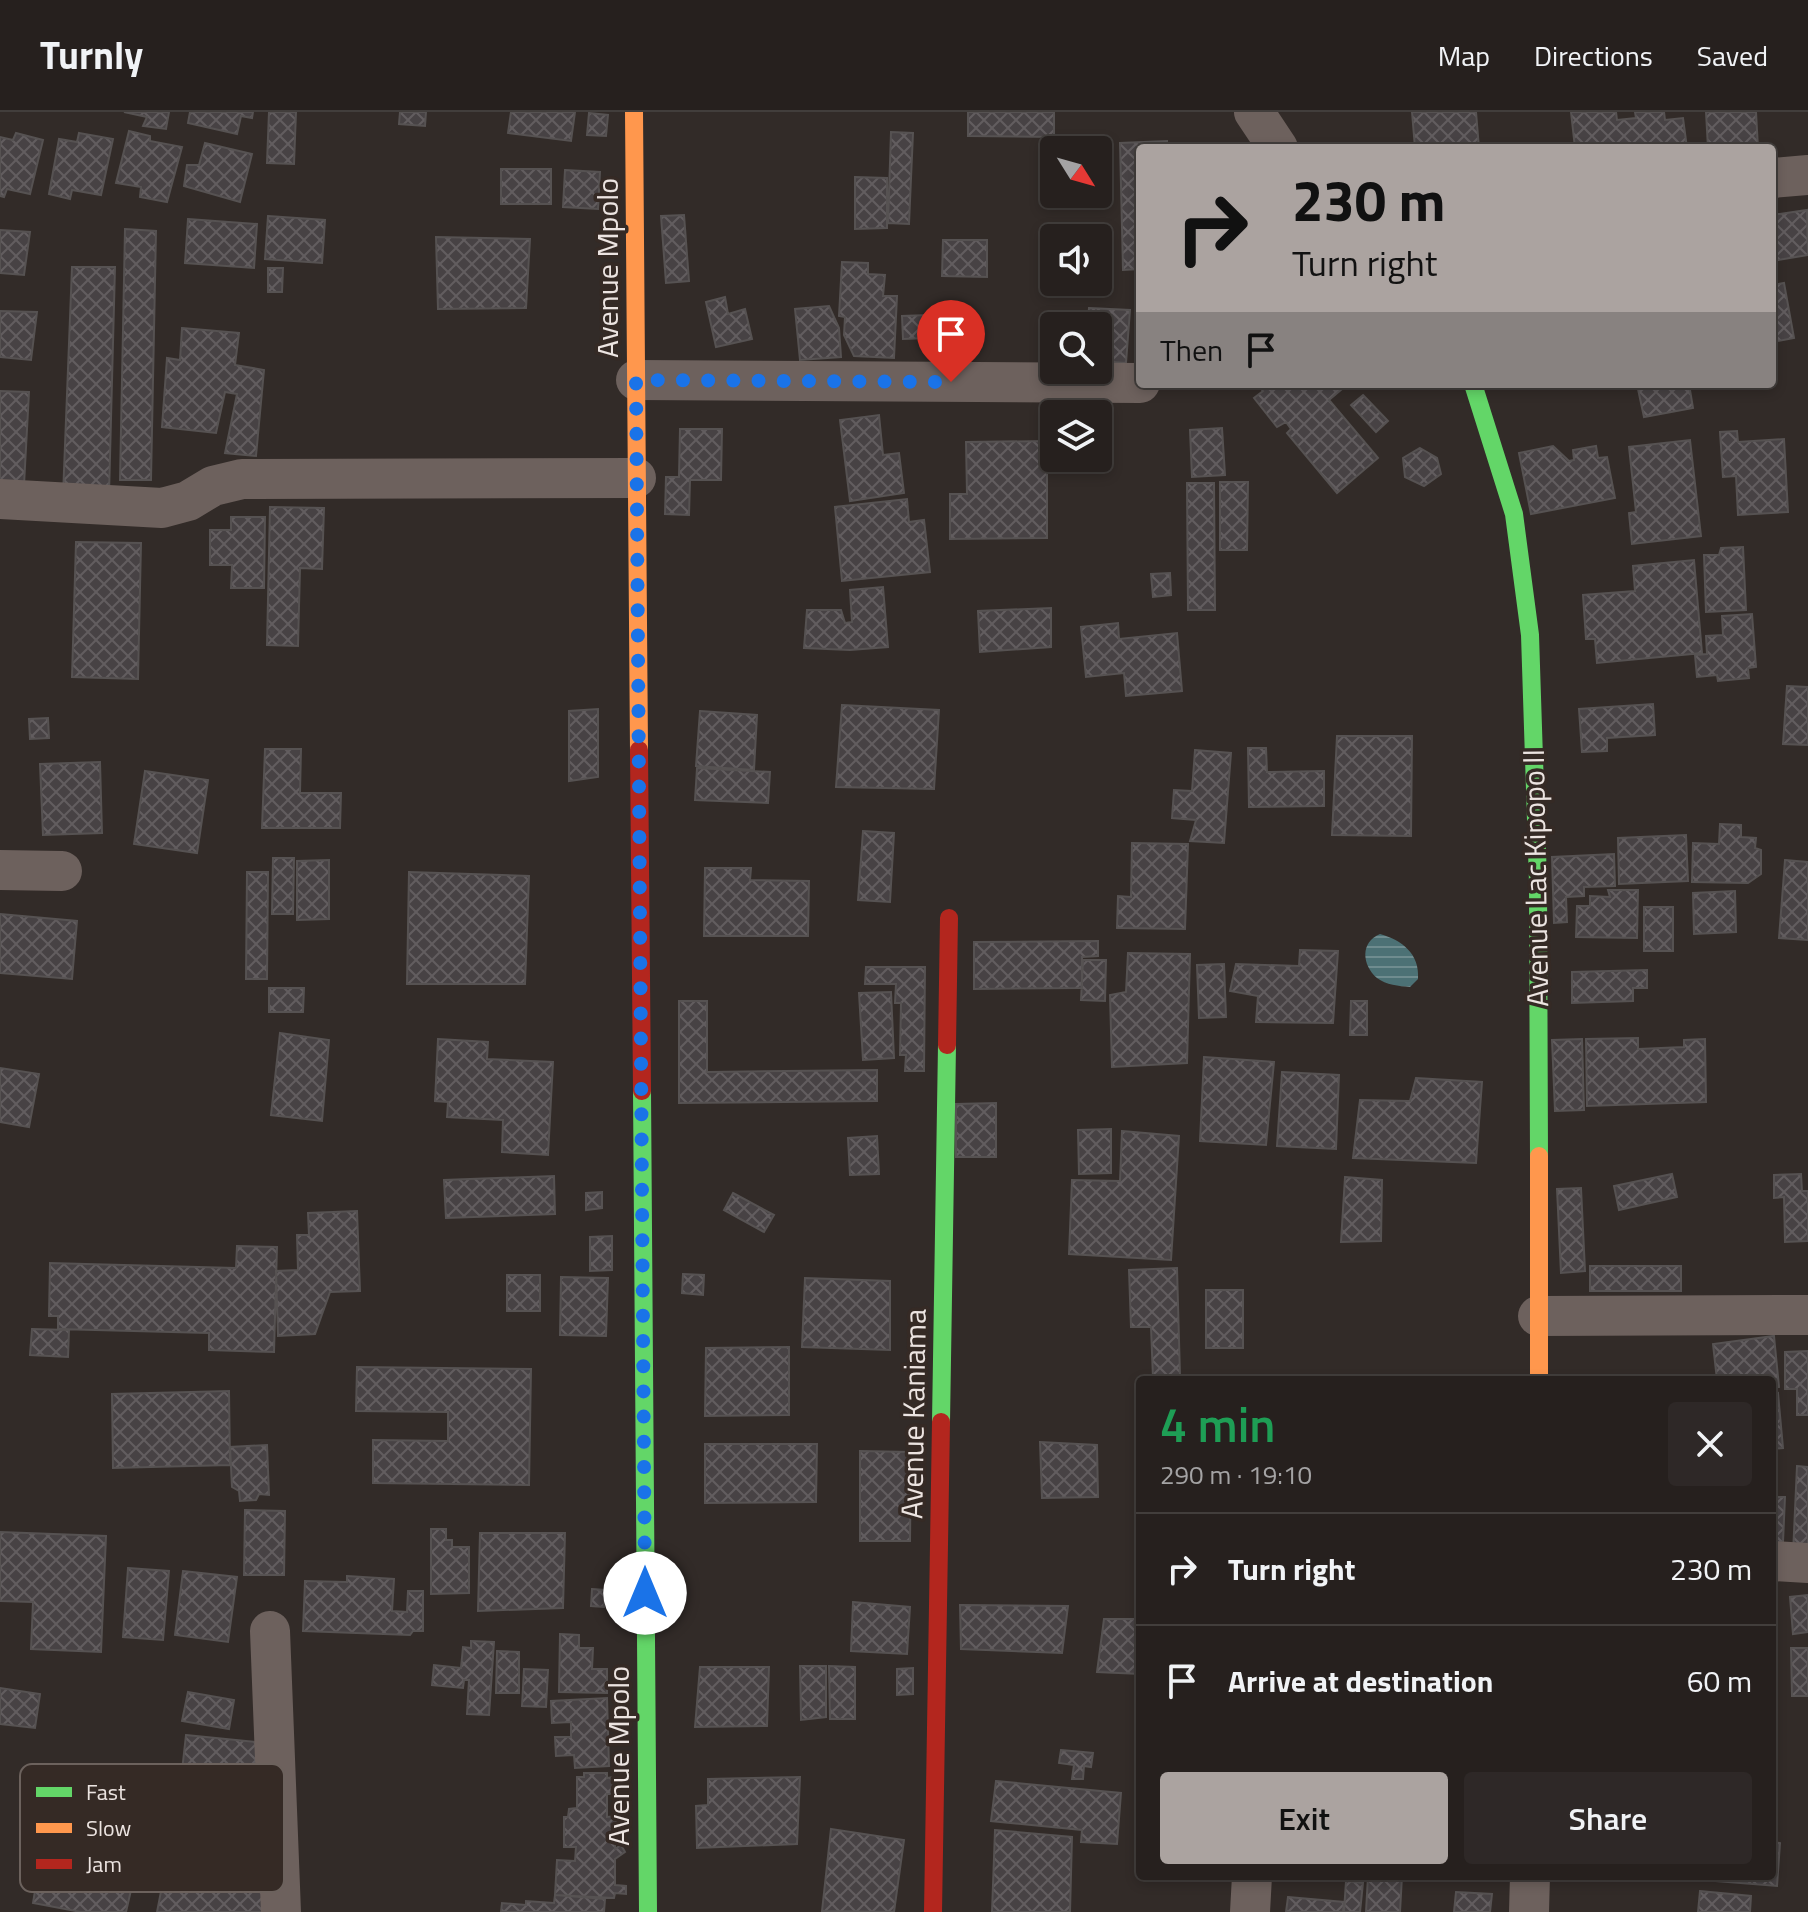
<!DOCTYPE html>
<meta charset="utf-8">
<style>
body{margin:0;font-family:"Titillium Web",sans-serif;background:#2e2827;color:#f1f3f6;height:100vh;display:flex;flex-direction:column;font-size:30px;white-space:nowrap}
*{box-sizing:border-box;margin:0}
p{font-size:26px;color:#a4a3a4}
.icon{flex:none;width:44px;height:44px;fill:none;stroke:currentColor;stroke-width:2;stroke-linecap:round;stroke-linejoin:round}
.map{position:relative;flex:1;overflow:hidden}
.sheet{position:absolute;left:1136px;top:1264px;width:640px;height:504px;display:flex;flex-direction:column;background:#26201e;border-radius:8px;box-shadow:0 4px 12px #0003,0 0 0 2px #423e3c}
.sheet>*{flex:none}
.banner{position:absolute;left:1136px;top:32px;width:640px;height:244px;border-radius:8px;box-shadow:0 4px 12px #0003,0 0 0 2px #423e3c;background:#aba3a0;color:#111;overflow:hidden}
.needle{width:52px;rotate:127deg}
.controls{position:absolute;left:1040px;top:24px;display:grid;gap:16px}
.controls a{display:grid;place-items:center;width:72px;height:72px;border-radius:8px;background:#26201e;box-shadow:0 4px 12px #0003,0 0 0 2px #423e3c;font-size:40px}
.pin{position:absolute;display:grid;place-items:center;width:68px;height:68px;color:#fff;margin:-82px -34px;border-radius:50% 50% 50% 0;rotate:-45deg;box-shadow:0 0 8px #0007}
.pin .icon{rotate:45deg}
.me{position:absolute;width:88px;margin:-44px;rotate:0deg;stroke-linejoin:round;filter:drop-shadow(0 0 6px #0008)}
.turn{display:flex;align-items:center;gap:28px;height:168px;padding:0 24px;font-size:36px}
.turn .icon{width:104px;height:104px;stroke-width:2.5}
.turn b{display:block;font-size:56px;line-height:68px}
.then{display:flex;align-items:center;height:76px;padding:0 24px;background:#0003;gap:16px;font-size:30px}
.round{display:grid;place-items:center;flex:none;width:84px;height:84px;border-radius:8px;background:#2e2827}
.summary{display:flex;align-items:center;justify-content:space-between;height:136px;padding:0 24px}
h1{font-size:48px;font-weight:600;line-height:60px;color:#1e9e55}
.button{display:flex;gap:16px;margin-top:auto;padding:16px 24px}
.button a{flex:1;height:92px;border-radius:8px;background:#aba3a0;color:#111;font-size:32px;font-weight:600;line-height:92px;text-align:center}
.button a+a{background:#2e2827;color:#f1f3f6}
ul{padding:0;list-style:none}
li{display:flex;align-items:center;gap:24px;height:112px;padding:0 24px;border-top:2px solid #423e3c}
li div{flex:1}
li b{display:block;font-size:30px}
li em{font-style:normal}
header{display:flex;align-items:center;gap:48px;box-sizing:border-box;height:112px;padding:0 40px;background:#26201e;border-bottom:2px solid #423e3c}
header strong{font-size:38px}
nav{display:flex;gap:44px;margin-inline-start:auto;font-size:28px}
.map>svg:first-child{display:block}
.water{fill:url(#water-rules)}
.building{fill:url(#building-cross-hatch);stroke:#565252;stroke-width:2}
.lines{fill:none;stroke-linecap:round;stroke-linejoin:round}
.street{stroke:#6d615d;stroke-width:40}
.fast{stroke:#63d668;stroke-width:18}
.slow{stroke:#ff974d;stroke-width:18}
.jam{stroke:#b3261e;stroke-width:18}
.route{stroke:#1a73e8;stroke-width:14;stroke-dasharray:0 25.2}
.labels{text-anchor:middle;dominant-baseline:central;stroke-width:7;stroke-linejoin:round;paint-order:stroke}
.street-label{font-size:30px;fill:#ece4e1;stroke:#352a25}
.key{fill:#352a25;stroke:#6c625d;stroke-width:2}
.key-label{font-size:22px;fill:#ece4e1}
</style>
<header>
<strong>Turnly</strong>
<nav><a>Map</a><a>Directions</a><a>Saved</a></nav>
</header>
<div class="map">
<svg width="1808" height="1800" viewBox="0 0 1808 1800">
<defs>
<pattern id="water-rules" width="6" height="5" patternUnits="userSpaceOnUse" patternTransform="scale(2)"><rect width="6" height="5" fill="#4c7175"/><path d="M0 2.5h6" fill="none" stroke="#6f8c8f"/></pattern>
<pattern id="building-cross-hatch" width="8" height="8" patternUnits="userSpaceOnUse" patternTransform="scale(2)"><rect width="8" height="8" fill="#474244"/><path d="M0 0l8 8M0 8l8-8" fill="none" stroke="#625d5f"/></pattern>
</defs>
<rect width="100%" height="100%" fill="#322b28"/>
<path class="water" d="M1380 822C1402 828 1420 842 1418 867L1410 875C1399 874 1386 873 1377 866 1362 853 1360 830 1380 822Z"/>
<path class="building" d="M124 0H169L166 17 143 14 147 5Z
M190 0H253L252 6 241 4 237 22 188 11Z
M269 0H296L294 52 267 51Z
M400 0H426L425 14 399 12Z
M511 0H575L571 29 508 21Z
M968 0H1054V25L968 24Z
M1412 0H1476L1479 36H1415Z
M1571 0H1616L1617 8 1636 6 1635 0H1664L1665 8 1683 6 1687 36H1575Z
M1706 0H1756L1758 36H1708Z
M589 1 608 3 606 24 587 23Z
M129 19 150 24V29L182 35 167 90 140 85 141 75 116 71Z
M891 20 913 21 909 112 888 111Z
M16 21 43 28 30 82 7 77 4 85 0 84V25L13 28Z
M79 21 113 27 101 83 72 78 70 87 49 82 59 27 77 30Z
M1167 29V36H1140V157L1123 158 1120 31Z
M205 31 252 42 240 90 184 74 187 53H199Z
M501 57H551V92H501Z
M565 58 600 60 598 97 563 95Z
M855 65 887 66V116L855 117Z
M1807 98 1808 143 1772 149V103Z
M684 103 689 169 666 171 661 104Z
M268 104 325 108 322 151 265 147Z
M188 107 257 112 254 156 185 151Z
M125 117 156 119 151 368H120Z
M0 118 30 120 24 163 0 161Z
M436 125 530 127 526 196 438 197Z
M943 128H987V165L942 164Z
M842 150 868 151V162L885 163 883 184H897L894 246 854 244 844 223 845 205 839 204Z
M72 155H115L109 383 63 384Z
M268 156H283L282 180H268Z
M1784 171 1794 226 1772 230V173Z
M725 185 728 202 745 197 752 227 716 235 706 190Z
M829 194 839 216 841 245 800 248 795 197Z
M1089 196 1130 198 1126 251 1098 249V214H1059L1060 206 1088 207Z
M0 199 37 200 31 248 0 245Z
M928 203 929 226 903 227 902 204Z
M182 216 239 221 235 253 264 258 256 344 225 341 237 282 225 280 216 321 162 315 167 246 180 248Z
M1257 272H1348L1329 288 1378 346 1337 381 1287 321 1291 317 1286 310 1277 315 1254 286 1263 279Z
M1667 272H1689L1693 296 1644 305 1638 277Z
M0 279 29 280 24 373 0 371Z
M1363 283 1388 309 1376 320 1351 293Z
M879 303 883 343 899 341 904 381 850 389 840 308Z
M1222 316 1225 363 1192 365 1190 318Z
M680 317H722L721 368H690L689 403 665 402 666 365H679Z
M1737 319 1738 330 1784 327 1788 400 1738 403 1736 364 1723 365 1720 320Z
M1690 328 1701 424 1632 432 1629 401 1636 400 1629 335Z
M1047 329V426L950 427V382H967L966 330Z
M1553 334 1569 349 1574 348 1573 338 1596 334 1598 346 1607 345 1615 386 1531 402 1519 341Z
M1420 336 1437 346 1441 362 1424 374 1405 365 1403 346Z
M1220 370H1248L1247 438H1220Z
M1187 371H1214L1215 498H1188Z
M907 387 909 410 924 408 930 460 842 469 835 395Z
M270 395 324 396 322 457 300 456 298 534 267 533Z
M231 405H265L264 476H231L232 453H210V418H231Z
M76 430 141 431 138 567 72 565Z
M1743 435 1746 498 1706 500 1704 443H1719L1721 436Z
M1694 448 1702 541 1597 551 1595 527H1586L1583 483 1635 479 1633 454Z
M1170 461 1171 483 1153 485 1151 462Z
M883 475 888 535 850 538 804 536 807 498H841L845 511 852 510 850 478Z
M1051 496V535L980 540 978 499Z
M1752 502 1756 555 1748 556 1749 566 1718 569 1717 563 1697 565 1695 543 1707 542 1706 524 1723 523 1722 504Z
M1118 511 1119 527 1177 521 1182 579 1126 584 1124 561 1086 565 1081 515Z
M1787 574 1808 575V633L1783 632Z
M1653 592 1655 623 1607 626V639L1582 640 1579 597Z
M842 593 939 598 934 677 836 675Z
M598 597V665L569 669V599Z
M700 599 757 603 754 658 696 654Z
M48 606 49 626 30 627 29 607Z
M1337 624H1412L1411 724 1332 723Z
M1248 636H1266L1267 660 1324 659V694L1249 695Z
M265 637H301L300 681H341L340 716H262Z
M1195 638 1231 641 1224 731 1190 729 1196 708 1172 706 1174 678 1192 679Z
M100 650 102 721 43 723 40 652Z
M697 656 770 660 768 691 695 688Z
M145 659 208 668 197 741 134 732Z
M1720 712 1741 713V725L1756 726 1755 736 1761 738V762L1748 771 1692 770 1693 731 1719 732Z
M863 719 894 721 890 790 858 788Z
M1686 723 1688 769 1619 772 1618 726Z
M1132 731 1188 732 1185 817 1117 816 1118 784 1131 785Z
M1614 742 1615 774 1584 775V784L1566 785 1567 810 1554 811 1552 745Z
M273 746H294L293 802H272Z
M329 748V807L297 808V749Z
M1785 748 1808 750V828L1779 826Z
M705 756H751L750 768 809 769 808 824H704Z
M247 760H268L267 867H246Z
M409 760 529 764 525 872H407Z
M1608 778H1638L1637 826 1576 825 1577 794H1590V784L1610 785Z
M1735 779 1736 820 1694 822 1693 781Z
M1644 795H1673V839H1644Z
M0 802 77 809 72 867 0 861Z
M1098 829V844L1082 845V876L974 877V830Z
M1300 838 1338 839 1333 911 1256 910 1258 884 1230 879 1236 852 1299 854Z
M1128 841 1190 842 1187 951 1112 955 1110 883 1126 880Z
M1083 848H1106L1105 889 1081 888Z
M1224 852 1226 905 1199 906 1197 853Z
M866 855H925L924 959H905L906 943H900L901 891H895L896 872H865Z
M1647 858V876H1633V889L1572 891V860Z
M269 876H304L303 900H269Z
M891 880 894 946 863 948 859 881Z
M679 889H707V960L877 958V989L679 991Z
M1351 889H1367V923H1350Z
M280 921 329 928 322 1009 271 1003Z
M1638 926V937L1684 935V928L1705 927 1706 990 1587 994 1586 927Z
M438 927 488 930 487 947 553 950 548 1043 502 1040 503 1008 447 1005 448 990 435 989Z
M1582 927 1584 998 1555 999 1552 928Z
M1204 945 1274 950 1266 1033 1200 1029Z
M0 956 39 962 29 1015 0 1010Z
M1282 960 1339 963 1336 1037 1277 1034Z
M1416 966 1482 970 1476 1051 1353 1046 1360 988 1410 989Z
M996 991V1045H956V992Z
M1111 1017V1061L1079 1062 1078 1018Z
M1122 1019 1179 1024 1171 1148 1069 1142 1072 1068 1120 1069Z
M877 1024 879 1062 850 1063 848 1026Z
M1672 1062 1677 1085 1619 1098 1614 1074Z
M1801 1062 1802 1079H1808V1129L1785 1130 1784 1085 1774 1086V1063Z
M554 1064 555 1102 446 1106 444 1068Z
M1345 1065 1382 1068 1381 1129 1341 1130Z
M1581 1076 1585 1159 1561 1161 1557 1077Z
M602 1080V1096L586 1098V1081Z
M733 1081 774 1103 764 1120 724 1098Z
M357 1099 360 1179 330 1180 315 1222 278 1224 276 1159 298 1158 297 1123H309L308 1101Z
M612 1124V1158L590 1159V1125Z
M237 1134 277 1135 274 1240 209 1238V1221L58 1217V1204H49L50 1151 236 1156Z
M1590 1154H1681V1179H1590Z
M1177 1156 1180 1264 1153 1266 1151 1215H1131L1129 1158Z
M683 1162 704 1163 703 1183 682 1181Z
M507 1163H540V1199H507Z
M561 1165 608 1166 606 1224 560 1223Z
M805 1166 890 1169V1238L802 1235Z
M1206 1178H1243V1236H1206Z
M32 1217 69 1218 68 1245 30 1243Z
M1774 1224 1779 1275 1772 1276V1268H1717L1713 1232Z
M789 1235V1303L705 1304 706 1236Z
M1808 1239V1303H1797V1277H1785V1240Z
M357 1255 531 1257 529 1373 373 1371V1328L448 1329V1300L356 1299Z
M229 1279 230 1353 113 1356 112 1282Z
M1778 1281 1783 1336 1772 1337V1282Z
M1040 1330 1097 1333 1098 1385 1042 1386Z
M705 1332H817L816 1390 705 1391Z
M267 1333 269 1383 259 1382 256 1388 240 1389 239 1379 232 1375 230 1335Z
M860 1339 911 1340 910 1429H860Z
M1797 1354 1808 1355V1442H1793Z
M1772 1385H1785L1783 1430H1772Z
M245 1398 285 1399 284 1463H244Z
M431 1417H446V1428H452V1435H469V1481L431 1482Z
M0 1420 106 1424 101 1540 31 1537 33 1490 0 1489Z
M480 1421H565L563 1496 478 1499Z
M128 1456 169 1459 163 1528 123 1525Z
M183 1459 237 1465 228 1530 175 1523Z
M347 1464 394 1467 392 1499 407 1500 408 1479H423V1519H413L410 1523 303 1519 305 1469 347 1470Z
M592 1477 605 1478 604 1495 591 1494Z
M1808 1483V1520L1793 1522 1790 1485Z
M853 1490 910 1495 907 1542 851 1539Z
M960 1493 1068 1494 1062 1541 961 1537Z
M1772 1501H1775L1777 1555H1772Z
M1104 1507H1140V1562L1097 1560Z
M560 1522 579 1523V1536H593L592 1557H607V1581L559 1580Z
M471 1529 494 1530 489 1603 467 1602 469 1568H464L463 1576 432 1573 434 1553 461 1556 463 1535 471 1536Z
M1791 1536H1808V1584H1792Z
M497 1539 519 1540V1581H496Z
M800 1554H826V1605L801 1608Z
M829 1554 855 1555V1607H830Z
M700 1555H769L767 1614 695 1615Z
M913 1556V1582L897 1583V1557Z
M524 1557 548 1558 546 1595 522 1594Z
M0 1576 40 1582 35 1616 0 1612Z
M188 1580 234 1588 229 1617 182 1609Z
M607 1586 609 1654 575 1656 574 1643 556 1644 555 1625H571V1610L552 1611 551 1589Z
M186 1623 265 1631 259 1694 179 1686Z
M1061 1638 1093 1641 1091 1655 1084 1654 1083 1667H1072L1074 1653 1059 1651Z
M584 1661H607V1666L615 1665V1682H607V1705L616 1704 617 1728H615V1737L621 1733 625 1740 615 1747V1773L626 1774V1782L615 1781 614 1786 555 1783 557 1748 575 1749 576 1735H564V1705H568L569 1697 577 1696V1665H584Z
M800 1665 797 1732 697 1736 696 1694 708 1693V1667Z
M996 1669 1121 1681 1117 1732 1081 1730 1082 1718 991 1709Z
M831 1717 904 1728 894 1800 822 1799Z
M995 1718 1072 1725 1070 1800H992Z
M1772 1730 1780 1731 1777 1774 1679 1766 1680 1764H1772Z
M165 1759 279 1783 275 1800H157Z
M38 1761 131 1778 126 1800H81L33 1791Z
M1368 1764H1402L1400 1800H1366Z
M1346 1769 1363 1771 1360 1800H1344Z
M1700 1779 1751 1784 1750 1800H1698Z
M1456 1780 1492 1782 1490 1800H1454Z
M555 1783 605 1787 604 1800H501L502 1791 526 1793V1789L554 1791Z
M1288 1785 1344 1790 1343 1800H1286Z"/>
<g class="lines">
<path class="street" d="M1254 0 1278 36
M1772 66 1808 63
M636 268 1140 271
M0 387 162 396 188 389 213 374 242 367 636 366
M0 758 62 759
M1538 1204 1808 1203
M1772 1449 1808 1451
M270 1519 281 1800
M1250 1800 1252 1764
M1529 1800 1530 1764"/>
<path class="fast" d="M1473 272 1514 402 1530 523 1538 770 1539 1044
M642 979 648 1800
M941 1310 947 933"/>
<path class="slow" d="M634 0 639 638
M1539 1044V1268"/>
<path class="jam" d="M639 638 642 979
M947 933 949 806
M933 1800 941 1310"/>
</g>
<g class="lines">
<path class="route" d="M645 1481 636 268 951 270"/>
</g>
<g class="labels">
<g class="street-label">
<text transform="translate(607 156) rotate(-90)">Avenue Mpolo</text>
<text transform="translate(1535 766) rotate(-91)">Avenue Lac Kipopo II</text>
<text transform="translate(913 1302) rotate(-89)">Avenue Kaniama</text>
<text transform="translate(618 1644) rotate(-90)">Avenue Mpolo</text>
</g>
</g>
<rect x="20" y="1652" width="264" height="128" rx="12" class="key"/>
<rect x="36" y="1675" width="36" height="10" fill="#63d668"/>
<rect x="36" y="1711" width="36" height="10" fill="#ff974d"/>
<rect x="36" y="1747" width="36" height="10" fill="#b3261e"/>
<g class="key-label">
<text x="86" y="1688">Fast</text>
<text x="86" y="1724">Slow</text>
<text x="86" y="1760">Jam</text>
</g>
</svg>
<div class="controls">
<a><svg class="needle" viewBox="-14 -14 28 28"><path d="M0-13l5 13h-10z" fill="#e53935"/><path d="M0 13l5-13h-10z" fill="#a4a3a4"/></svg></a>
<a><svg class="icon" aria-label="sound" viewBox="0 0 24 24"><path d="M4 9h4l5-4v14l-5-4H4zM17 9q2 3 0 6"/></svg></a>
<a><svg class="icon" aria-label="search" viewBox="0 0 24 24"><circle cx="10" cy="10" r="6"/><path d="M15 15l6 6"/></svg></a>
<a><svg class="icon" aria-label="layers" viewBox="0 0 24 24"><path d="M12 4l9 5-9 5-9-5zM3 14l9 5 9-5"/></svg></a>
</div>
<div class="pin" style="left:951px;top:270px;background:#d93025"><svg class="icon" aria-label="arrive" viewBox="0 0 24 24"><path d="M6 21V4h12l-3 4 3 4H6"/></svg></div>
<svg class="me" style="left:645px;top:1481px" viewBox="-20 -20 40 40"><circle r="19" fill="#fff"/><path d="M0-13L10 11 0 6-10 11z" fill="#1a73e8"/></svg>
<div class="banner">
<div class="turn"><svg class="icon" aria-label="right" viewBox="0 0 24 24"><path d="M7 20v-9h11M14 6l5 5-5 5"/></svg><div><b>230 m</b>Turn right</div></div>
<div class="then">Then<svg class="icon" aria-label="arrive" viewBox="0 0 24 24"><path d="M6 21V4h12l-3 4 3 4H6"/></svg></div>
</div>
<section class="sheet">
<div class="summary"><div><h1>4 min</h1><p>290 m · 19:10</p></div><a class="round"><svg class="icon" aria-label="close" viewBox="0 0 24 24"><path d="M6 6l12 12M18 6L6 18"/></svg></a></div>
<ul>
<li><svg class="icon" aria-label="right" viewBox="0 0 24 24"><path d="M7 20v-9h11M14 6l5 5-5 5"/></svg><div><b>Turn right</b></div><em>230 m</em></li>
<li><svg class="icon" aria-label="arrive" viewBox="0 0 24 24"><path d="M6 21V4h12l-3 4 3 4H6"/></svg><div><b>Arrive at destination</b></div><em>60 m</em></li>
</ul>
<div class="button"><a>Exit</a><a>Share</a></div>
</section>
</div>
